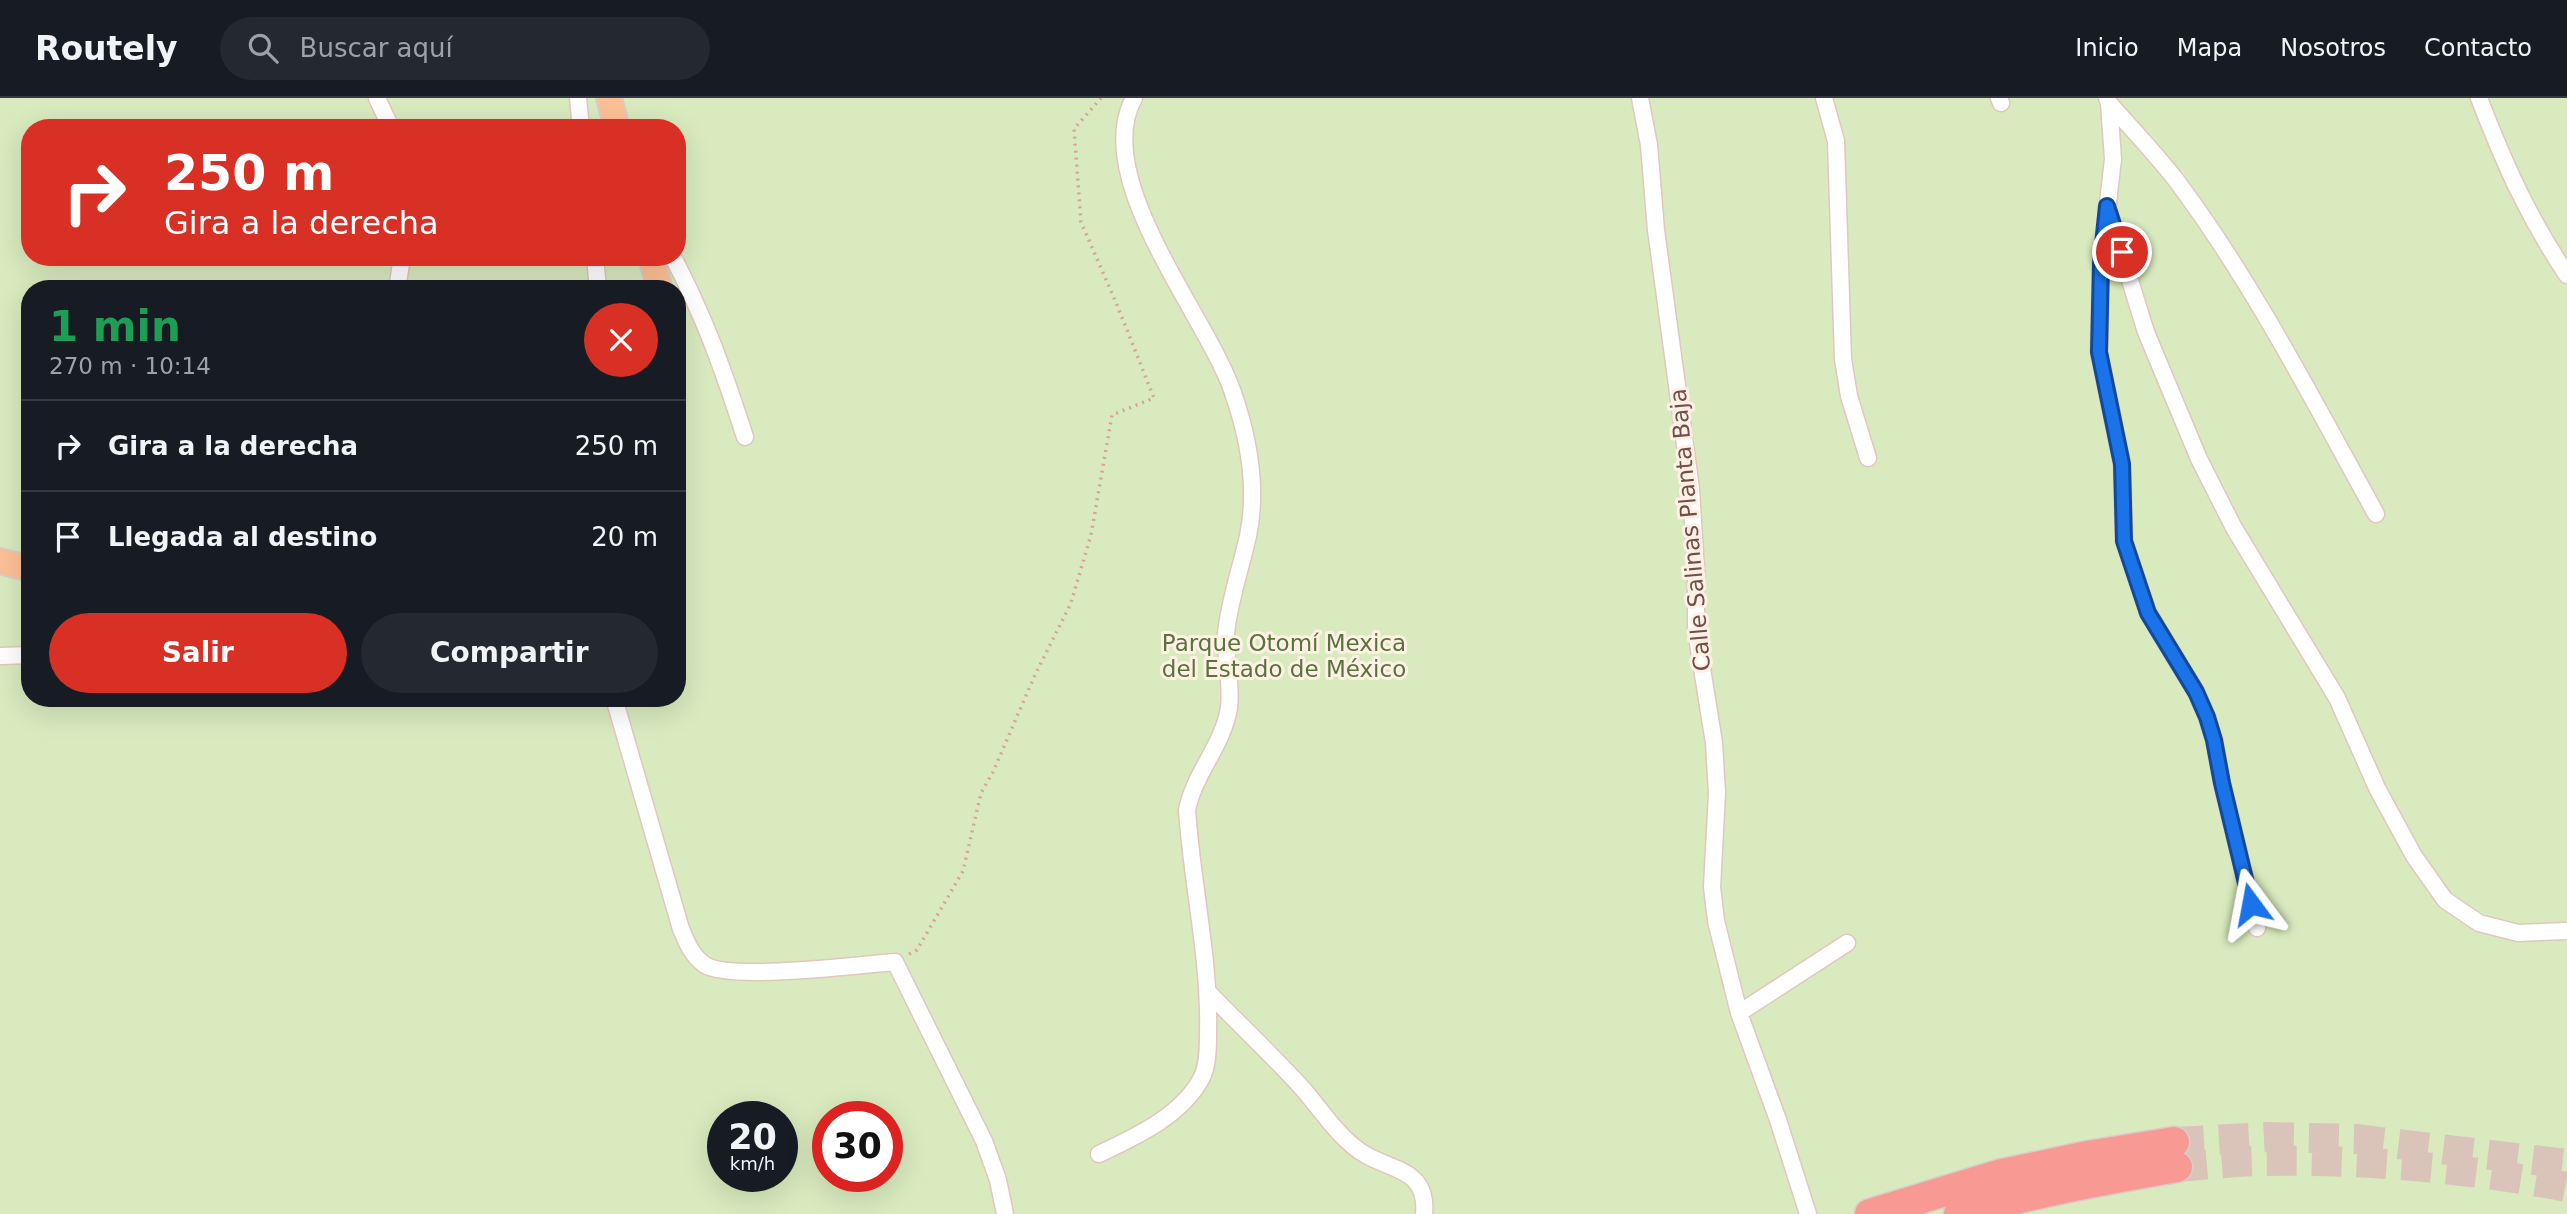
<!DOCTYPE html>
<html lang="es">
<meta charset="utf-8">
<style>
body{margin:0;font-family:"DejaVu Sans",sans-serif;background:#242831;color:#f1f3f6;height:100vh;display:flex;flex-direction:column;font-size:26px;white-space:nowrap}
*{box-sizing:border-box;margin:0}
p{font-size:23px;color:#9ea1a6}
.icon{flex:none;width:38px;height:38px;fill:none;stroke:currentColor;stroke-width:2;stroke-linecap:round;stroke-linejoin:round}
.map{position:relative;flex:1;overflow:hidden}
.drawer{position:absolute;left:21px;top:182px;width:665px;height:427px;display:flex;flex-direction:column;background:#171b24;border-radius:28px;box-shadow:0 7px 28px #0002}
.drawer>*{flex:none}
.hud{position:absolute;left:21px;top:21px;width:665px;height:147px;border-radius:28px;box-shadow:0 7px 28px #0002;background:#d93025;color:#fff;overflow:hidden}
.speed{position:absolute;left:707px;top:1003px;display:flex;gap:14px;font-size:35px;font-weight:700;text-align:center}
.speed>*{display:grid;place-content:center;width:91px;height:91px;border-radius:50%;background:#171b24;box-shadow:0 7px 28px #0002;line-height:1}
.speed small{font-size:18px;font-weight:400}
.speed .limit{border:10px solid #d22;background:#fff;color:#111}
.pin{position:absolute;display:grid;place-items:center;width:60px;height:60px;color:#fff;margin:-30px;border:4px solid #fff;border-radius:50%;box-shadow:0 2px 7px #0007}
.me{position:absolute;width:77px;margin:-38px;rotate:347deg;stroke-linejoin:round;filter:drop-shadow(0 0 5px #0008)}
.turn{display:flex;align-items:center;gap:24px;height:147px;padding:0 28px;font-size:32px}
.turn .icon{width:91px;height:91px;stroke-width:2.5}
.turn b{display:block;font-size:49px;line-height:60px}
.round{display:grid;place-items:center;flex:none;width:74px;height:74px;border-radius:37px;background:#242831}
.head{display:flex;align-items:center;justify-content:space-between;height:119px;padding:0 28px}
h1{font-size:42px;font-weight:800;line-height:52px;color:#1e9e55}
.cta{display:flex;gap:14px;margin-top:auto;padding:14px 28px}
.cta a{flex:1;height:80px;border-radius:42px;background:#d93025;color:#fff;font-size:28px;font-weight:800;line-height:80px;text-align:center}
.cta a+a{background:#242831;color:#f1f3f6}
ul{padding:0;list-style:none}
li{display:flex;align-items:center;gap:21px;height:91px;padding:0 28px;border-top:2px solid #363941}
li div{flex:1}
li b{display:block;font-size:26px}
li em{font-style:normal}
header{display:flex;align-items:center;gap:42px;box-sizing:border-box;height:98px;padding:0 35px;background:#171b24;border-bottom:2px solid #363941}
header strong{font-size:33px}
nav{display:flex;gap:38px;margin-inline-start:auto;font-size:24px}
.search{width:490px;height:63px;background:#242831;display:flex;align-items:center;gap:18px;box-sizing:border-box;padding:0 24px;border-radius:38px;color:#9ea1a6;font-size:26px}
.map>svg:first-child{display:block}
.green{fill:#d9eabe;fill-rule:evenodd}
.lines{fill:none;stroke-linecap:round;stroke-linejoin:round}
.highway-tunnel{stroke:#dac4b9;stroke-width:30;stroke-dasharray:30 15;stroke-linecap:butt}
.street-casing{stroke:#e2c7be;stroke-width:19}
.primary-casing{stroke:#d8cdcb;stroke-width:28}
.highway-casing{stroke:#d8cdcb;stroke-width:33}
.path{stroke:#d7a49a;stroke-width:3.5;stroke-dasharray:2 5;stroke-linecap:butt}
.street{stroke:#fff;stroke-width:16}
.primary{stroke:#fdc095;stroke-width:24}
.highway{stroke:#f99994;stroke-width:30}
.route-casing{stroke:#114b97;stroke-width:18}
.route{stroke:#1a73e8;stroke-width:12}
.labels{text-anchor:middle;dominant-baseline:central;stroke-width:6;stroke-linejoin:round;paint-order:stroke}
.street-label{font-size:23px;fill:#734d47;stroke:#fff0e6}
.park-label{font-size:23px;fill:#58743c;stroke:#fff0e6}
</style>
<header>
<strong>Routely</strong>
<div class="search"><svg class="icon" aria-label="search" viewBox="0 0 24 24"><circle cx="10" cy="10" r="6"/><path d="M15 15l6 6"/></svg>Buscar aquí</div>
<nav><a>Inicio</a><a>Mapa</a><a>Nosotros</a><a>Contacto</a></nav>
</header>
<div class="map">
<svg width="2567" height="1116" viewBox="0 0 2567 1116">
<rect width="100%" height="100%" fill="#fdebdf"/>
<path class="green" d="M0 0H2567V1116H0ZM30 30H677V159H30ZM30 191H677V600H30ZM723 1018H782V1078H723ZM828 1018H887V1078H828Z"/>
<g class="lines">
<path class="highway-tunnel" d="M2174 1044 2267 1039 2356 1041 2567 1066
M2177 1069C2207 1067 2237 1063 2268 1063 2363 1061 2473 1071 2567 1089"/>
<g class="street-casing">
<path id="street" d="M377 0 391 30
M578 0 581 30
M1640 0 1649 47 1656 132 1691 391 1696 472V533L1714 645 1717 695 1712 789 1716 823 1739 915 1778 1022 1808 1116
M1824 0 1836 43 1843 261 1849 298 1868 360
M1999 0 2001 5
M2107 0 2109 5 2113 61 2101 166 2099 254 2122 366 2124 443 2148 515 2196 594 2207 619 2214 642 2222 685 2257 830
M2479 0C2504 65 2528 119 2567 177
M2109 5C2131 30 2155 55 2176 82 2253 185 2313 302 2376 416
M2107 108 2146 234 2199 361 2234 430 2337 600 2377 690 2414 758 2445 802 2479 825 2518 835 2567 833
M595 159 598 191
M673 159C705 220 724 274 745 339
M397 191 402 159
M0 558 30 557
M614 600 681 831C687 845 692 858 705 867 731 883 859 867 895 864L984 1043 998 1082 1005 1116
M1209 895C1240 927 1273 958 1303 991 1322 1013 1341 1043 1366 1057 1394 1073 1428 1072 1424 1116
M1739 915 1847 845
M1099 1056C1135 1039 1181 1018 1201 981 1208 969 1208 949 1208 935 1210 860 1192 787 1187 712 1194 676 1223 647 1229 610 1232 586 1225 560 1226 536 1229 503 1241 470 1248 438 1258 390 1248 337 1232 292 1205 216 1090 79 1134 0"/>
</g>
<g class="primary-casing">
<path id="primary" d="M609 0 617 30
M651 159 660 191
M0 463 30 471"/>
</g>
<g class="highway-casing">
<path id="highway" d="M1870 1116 1998 1077 2088 1058 2174 1044
M1959 1116C2030 1095 2103 1082 2177 1069"/>
</g>
<path class="path" d="M909 856 917 852 963 773 981 695 993 674 1034 579 1071 505 1091 437 1112 317 1154 300 1117 207 1081 124 1074 31 1101 0"/>
<use href="#street" class="street"/>
<use href="#primary" class="primary"/>
<use href="#highway" class="highway"/>
</g>
<g class="lines">
<g class="route-casing">
<path id="route" d="M2122 154 2107 108 2101 166 2099 254 2122 366 2124 443 2148 515 2196 594 2207 619 2214 642 2222 685 2251 806"/>
</g>
<use href="#route" class="route"/>
</g>
<g class="labels">
<g class="street-label">
<text transform="translate(1690 432) rotate(-95)">Calle Salinas Planta Baja</text>
</g>
<g class="park-label">
<text x="1284" y="545">Parque Otomí Mexica<tspan x="1284" dy="26">del Estado de México</tspan></text>
</g>
</g>
</svg>
<div class="speed"><div>20<small>km/h</small></div><div class="limit">30</div></div>
<div class="pin" style="left:2122px;top:154px;background:#d93025"><svg class="icon" aria-label="arrive" viewBox="0 0 24 24"><path d="M6 21V4h12l-3 4 3 4H6"/></svg></div>
<svg class="me" style="left:2251px;top:806px" viewBox="-20 -20 40 40"><path d="M0-17L14 15 0 8-14 15z" fill="#1a73e8" stroke="#fff" stroke-width="4"/></svg>
<div class="hud">
<div class="turn"><svg class="icon" aria-label="right" viewBox="0 0 24 24"><path d="M7 20v-9h11M14 6l5 5-5 5"/></svg><div><b>250 m</b>Gira a la derecha</div></div>
</div>
<section class="drawer">
<div class="head"><div><h1>1 min</h1><p>270 m · 10:14</p></div><a class="round" style="background:#d93025;color:#fff"><svg class="icon" aria-label="close" viewBox="0 0 24 24"><path d="M6 6l12 12M18 6L6 18"/></svg></a></div>
<ul>
<li><svg class="icon" aria-label="right" viewBox="0 0 24 24"><path d="M7 20v-9h11M14 6l5 5-5 5"/></svg><div><b>Gira a la derecha</b></div><em>250 m</em></li>
<li><svg class="icon" aria-label="arrive" viewBox="0 0 24 24"><path d="M6 21V4h12l-3 4 3 4H6"/></svg><div><b>Llegada al destino</b></div><em>20 m</em></li>
</ul>
<div class="cta"><a>Salir</a><a>Compartir</a></div>
</section>
</div>
